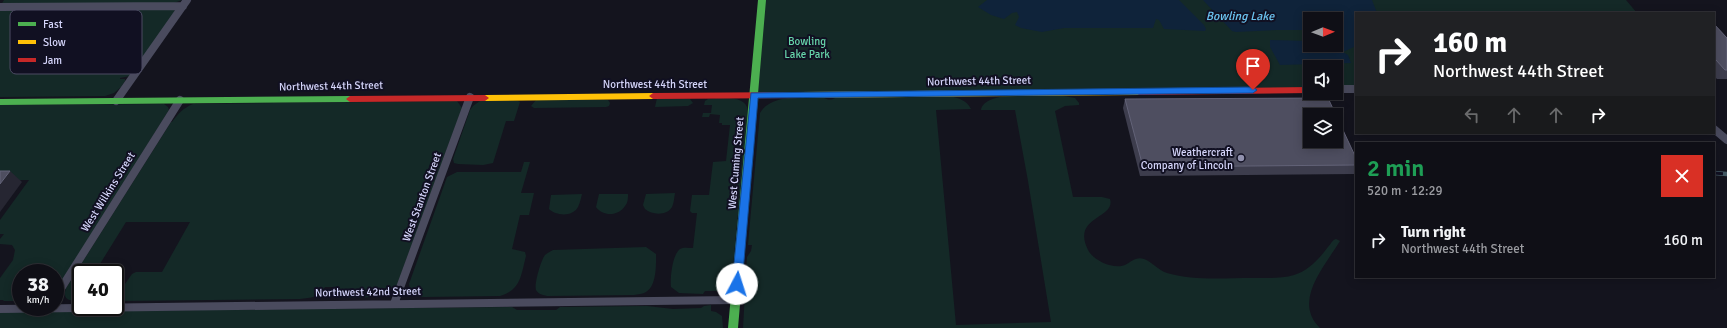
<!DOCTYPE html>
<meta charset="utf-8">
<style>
body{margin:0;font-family:Signika,sans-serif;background:#18181f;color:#f1f3f6;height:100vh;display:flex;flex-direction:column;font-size:15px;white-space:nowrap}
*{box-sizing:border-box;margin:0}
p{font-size:13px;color:#9b9ca1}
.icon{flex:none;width:22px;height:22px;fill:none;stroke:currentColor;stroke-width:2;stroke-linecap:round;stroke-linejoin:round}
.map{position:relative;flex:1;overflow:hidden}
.drawer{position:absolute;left:1355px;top:142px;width:360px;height:136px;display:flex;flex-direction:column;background:#0f0f16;border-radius:0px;box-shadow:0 2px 10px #0003,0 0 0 1px #2f2f35}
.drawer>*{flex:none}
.top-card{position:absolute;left:1355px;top:12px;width:360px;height:122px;border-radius:0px;box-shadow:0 2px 10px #0003,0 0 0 1px #2f2f35;background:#202124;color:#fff;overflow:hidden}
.needle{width:26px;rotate:89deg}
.buttons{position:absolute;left:1303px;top:12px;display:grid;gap:8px}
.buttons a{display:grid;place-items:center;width:40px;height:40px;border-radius:0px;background:#0f0f16;box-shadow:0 2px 10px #0003,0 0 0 1px #2f2f35;font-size:20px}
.speed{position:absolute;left:12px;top:264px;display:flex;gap:8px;font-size:20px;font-weight:700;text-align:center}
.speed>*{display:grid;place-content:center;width:52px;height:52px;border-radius:50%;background:#0f0f16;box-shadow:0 2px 10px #0003,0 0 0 1px #2f2f35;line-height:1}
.speed small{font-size:10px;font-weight:400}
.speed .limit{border:2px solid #111;border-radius:6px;background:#fff;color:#111}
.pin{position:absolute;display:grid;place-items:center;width:34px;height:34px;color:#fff;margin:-41px -17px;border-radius:50% 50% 50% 0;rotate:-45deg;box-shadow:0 0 4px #0007}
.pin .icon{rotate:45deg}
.me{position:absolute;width:44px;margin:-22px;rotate:5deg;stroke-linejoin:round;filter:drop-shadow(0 0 3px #0008)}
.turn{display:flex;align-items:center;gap:14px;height:84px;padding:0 12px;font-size:18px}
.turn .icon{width:52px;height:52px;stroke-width:2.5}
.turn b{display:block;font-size:28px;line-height:34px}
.lanes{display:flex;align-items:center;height:38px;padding:0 12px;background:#0003;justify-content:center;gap:20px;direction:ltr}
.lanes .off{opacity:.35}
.round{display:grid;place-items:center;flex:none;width:42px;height:42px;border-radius:0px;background:#18181f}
.head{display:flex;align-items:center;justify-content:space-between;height:68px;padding:0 12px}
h1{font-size:24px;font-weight:600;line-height:30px;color:#1e9e55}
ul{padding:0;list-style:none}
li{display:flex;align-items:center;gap:12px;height:60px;padding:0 12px}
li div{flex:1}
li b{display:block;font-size:15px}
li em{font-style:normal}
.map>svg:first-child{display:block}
.green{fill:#142927;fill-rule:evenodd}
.water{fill:#0f233a}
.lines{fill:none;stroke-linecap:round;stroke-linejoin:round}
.street{stroke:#4a4b5e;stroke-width:8}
.fast{fill:#4caf50;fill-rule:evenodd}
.slow{fill:#ffc107;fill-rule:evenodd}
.jam{fill:#c62828;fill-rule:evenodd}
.rail-casing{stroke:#435964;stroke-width:4.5}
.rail{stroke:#111022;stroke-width:3;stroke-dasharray:9;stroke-linecap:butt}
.wall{fill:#3d3d4d}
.shaded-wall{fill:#262632}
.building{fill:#4e4e60;stroke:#636378;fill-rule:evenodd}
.route{fill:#1a73e8;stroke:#114b97}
.poi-dot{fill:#9191ae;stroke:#111022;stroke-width:1.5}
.labels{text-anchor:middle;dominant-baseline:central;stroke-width:4;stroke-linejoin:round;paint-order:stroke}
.park-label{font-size:11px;fill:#67d5ab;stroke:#111022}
.street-label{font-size:11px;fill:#d5d5fb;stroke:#111022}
.poi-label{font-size:11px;fill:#d5d5fb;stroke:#111022;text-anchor:end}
.water-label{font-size:12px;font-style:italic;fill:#6cc5f2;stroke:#111022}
.key{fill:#111022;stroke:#4c4b63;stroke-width:1}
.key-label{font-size:11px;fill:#d5d5fb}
</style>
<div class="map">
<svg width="1727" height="328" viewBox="0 0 1727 328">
<rect width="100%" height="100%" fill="#14141e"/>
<path class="green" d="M4 0H182L174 3 1 5Z
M762 0H1626L1637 13H1356V89H1336V67H1310V90L754 95ZM1310 19H1336V45H1310Z
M0 9H173L175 11 130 76 120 78V79H125V81L121 87 114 93 105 96 0 97Z
M1058 95 1075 98 1079 103V105L1065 106 1055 111 1073 197H1102L1110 199C1116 219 1071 216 1088 250 1093 260 1113 270 1125 265 1131 262 1136 256 1144 259 1152 262 1158 270 1167 273 1194 281 1224 278 1252 278 1265 278 1281 279 1294 275 1308 271 1319 259 1328 247 1331 244 1332 240 1336 239L1340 241C1325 266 1292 301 1320 328H743L747 257 751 251 752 245H748L749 233 760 113C770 95 800 97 818 97 826 97 828 102 835 98L949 96C958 98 967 100 971 109L936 110 956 325 1051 322 1028 181 1015 110H981C984 90 1042 95 1058 95Z
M657 98 690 99 693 103 688 106 655 107Z
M708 99C721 99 745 94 748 110L732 277H729L728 283 719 291H705L703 294 679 293 671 287C670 279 672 255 680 249 683 247 689 248 693 248L697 213H692L690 211 692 195H709L713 162 726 161 730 125H722V123H719L720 115 710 114 709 117H702L703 113H711L712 105H704L705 101Z
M536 100H608L610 103 609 106 606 107 534 108 531 106Z
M457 101 462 108 397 285 388 293 375 297 342 298 334 293 335 287H325C319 297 311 298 300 299L119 301 118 294 132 274 136 272H162L190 222H126L95 272H125L115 291V273H81V301C70 301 62 301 66 288L171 122H172C178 114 183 108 193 104Z
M480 101H518L520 102 514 121H506L493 163 483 165 458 164 454 163 453 159 470 110 473 106Z
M164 104 168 107 169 110 57 289 55 290V273H21V301H3L4 300H0V278L13 260 15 250 12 245 0 244V239L4 234H0V220L29 180H0V105Z
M524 162H530L521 193H534L529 215H520L512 249 525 252 526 256C521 275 521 290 500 296L424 297C414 297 411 293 409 284L447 177 457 172H521Z
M675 193C674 198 674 203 672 207 667 216 652 215 645 209L643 205 646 194Z
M582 194C581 198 580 203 578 207 573 217 556 216 549 209L551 195Z
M599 194H628C628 198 628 203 625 206 619 216 603 217 596 207Z
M646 247 656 254C656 264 657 286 646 292 643 294 638 294 634 295L547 296C543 295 538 294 536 290 534 284 541 260 545 255 547 253 550 252 553 250Z
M711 305V311L716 312 722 316 723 328H0V312L512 307 517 310H556L560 307 647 306 673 309 701 308 704 306Z"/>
<path class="water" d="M987 0H1179L1204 25 1206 29 1205 31 1164 29 1159 20 1156 19 1153 28H1064L1042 32 1021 28 1015 25 1019 17 1017 12 1012 13 1004 19 991 15 978 7Z
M1203 0H1372L1377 13H1356V46L1343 52 1348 55 1351 63 1280 65 1270 47V40L1310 41V45H1336V19H1310V30H1277L1236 32 1232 31Z"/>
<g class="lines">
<path class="street" d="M0 7 183 6
M1336 89H1356
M116 101 187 0
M1714 129 1727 140
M55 298 180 100
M394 304 470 97
M0 309 736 300"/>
<path class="fast" d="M758 0H766L738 328H728Z
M350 96 354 99 350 102 0 105V99Z"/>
<path class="slow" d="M1139 89 1143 92 1139 95 801 98 797 95 801 92Z
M653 93 657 96 653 99 485 101 481 98 485 95Z"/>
<path class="jam" d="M1310 87V93L1139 95 1135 92 1139 89Z
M801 92 805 95 801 98 653 99 649 96 653 93Z
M485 95 489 98 485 101 350 102 346 99 350 96Z"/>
<g class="rail-casing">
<path id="rail" d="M1714 173 1727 174"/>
</g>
<use href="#rail" class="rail"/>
</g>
<path class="wall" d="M1714 24 1727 38V79H1717L1714 76Z
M1125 99 1356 158V171L1354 174 1140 176 1123 108Z"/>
<path class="shaded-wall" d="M10 171 22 182 0 212V184Z"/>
<path class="building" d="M1714 24 1727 38V70H1725L1716 60H1714Z
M1328 98 1356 158V165L1143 167 1125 99ZM1310 115H1336V141H1310Z
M0 171H10L0 184Z"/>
<path class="route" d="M1253 87 1257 90 1253 93 758 98 742 284 741 287 737 288 733 287 732 284 751 93Z"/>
<circle class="poi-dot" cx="1241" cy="158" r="4"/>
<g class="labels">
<g class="park-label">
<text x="807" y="41">Bowling<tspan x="807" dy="13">Lake Park</tspan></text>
</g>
<g class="street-label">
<text transform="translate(979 81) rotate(-1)">Northwest 44th Street</text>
<text x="655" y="84">Northwest 44th Street</text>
<text transform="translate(331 86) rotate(-1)">Northwest 44th Street</text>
<text transform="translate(736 163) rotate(-85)">West Cuming Street</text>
<text transform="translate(108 192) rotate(-58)">West Wilkins Street</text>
<text transform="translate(422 197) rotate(-70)">West Stanton Street</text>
<text transform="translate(368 292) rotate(-1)">Northwest 42nd Street</text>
</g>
<g class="poi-label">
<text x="1233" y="152">Weathercraft<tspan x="1233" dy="13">Company of Lincoln</tspan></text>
</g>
<g class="water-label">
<text x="1240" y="16">Bowling Lake</text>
</g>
</g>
<rect x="10" y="10" width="132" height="64" rx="6" class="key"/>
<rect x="18" y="22" width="18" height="4" fill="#4caf50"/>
<rect x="18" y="40" width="18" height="4" fill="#ffc107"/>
<rect x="18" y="58" width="18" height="4" fill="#c62828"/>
<g class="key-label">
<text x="43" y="28">Fast</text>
<text x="43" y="46">Slow</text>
<text x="43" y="64">Jam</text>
</g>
</svg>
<div class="buttons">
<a><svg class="needle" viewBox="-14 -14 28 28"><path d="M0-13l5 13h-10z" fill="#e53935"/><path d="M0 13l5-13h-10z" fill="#9b9ca1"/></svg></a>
<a><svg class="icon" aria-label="sound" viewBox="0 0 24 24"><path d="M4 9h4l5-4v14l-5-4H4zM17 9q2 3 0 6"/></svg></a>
<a><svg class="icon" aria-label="layers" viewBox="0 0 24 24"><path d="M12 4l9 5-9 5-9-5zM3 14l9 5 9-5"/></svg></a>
</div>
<div class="speed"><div>38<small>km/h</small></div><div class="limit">40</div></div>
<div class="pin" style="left:1253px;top:90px;background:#d93025"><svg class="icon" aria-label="arrive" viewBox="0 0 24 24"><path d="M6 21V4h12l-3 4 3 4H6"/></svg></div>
<svg class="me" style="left:737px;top:284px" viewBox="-20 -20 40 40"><circle r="19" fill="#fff"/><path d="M0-13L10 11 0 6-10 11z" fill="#1a73e8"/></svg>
<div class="top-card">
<div class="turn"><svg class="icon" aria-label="right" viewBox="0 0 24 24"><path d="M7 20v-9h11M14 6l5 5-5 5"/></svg><div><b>160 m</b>Northwest 44th Street</div></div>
<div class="lanes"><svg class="icon off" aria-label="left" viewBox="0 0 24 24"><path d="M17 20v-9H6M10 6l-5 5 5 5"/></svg><svg class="icon off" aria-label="ahead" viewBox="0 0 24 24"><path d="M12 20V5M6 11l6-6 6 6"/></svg><svg class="icon off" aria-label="ahead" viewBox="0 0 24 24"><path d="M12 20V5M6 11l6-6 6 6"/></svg><svg class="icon" aria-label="right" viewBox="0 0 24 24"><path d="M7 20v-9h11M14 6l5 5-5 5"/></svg></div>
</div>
<section class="drawer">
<div class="head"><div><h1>2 min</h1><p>520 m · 12:29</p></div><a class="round" style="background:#d93025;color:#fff"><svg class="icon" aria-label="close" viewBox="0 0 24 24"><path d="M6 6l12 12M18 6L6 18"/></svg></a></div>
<ul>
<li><svg class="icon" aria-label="right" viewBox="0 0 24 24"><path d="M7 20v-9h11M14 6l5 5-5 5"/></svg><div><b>Turn right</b><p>Northwest 44th Street</p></div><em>160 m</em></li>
</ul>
</section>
</div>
